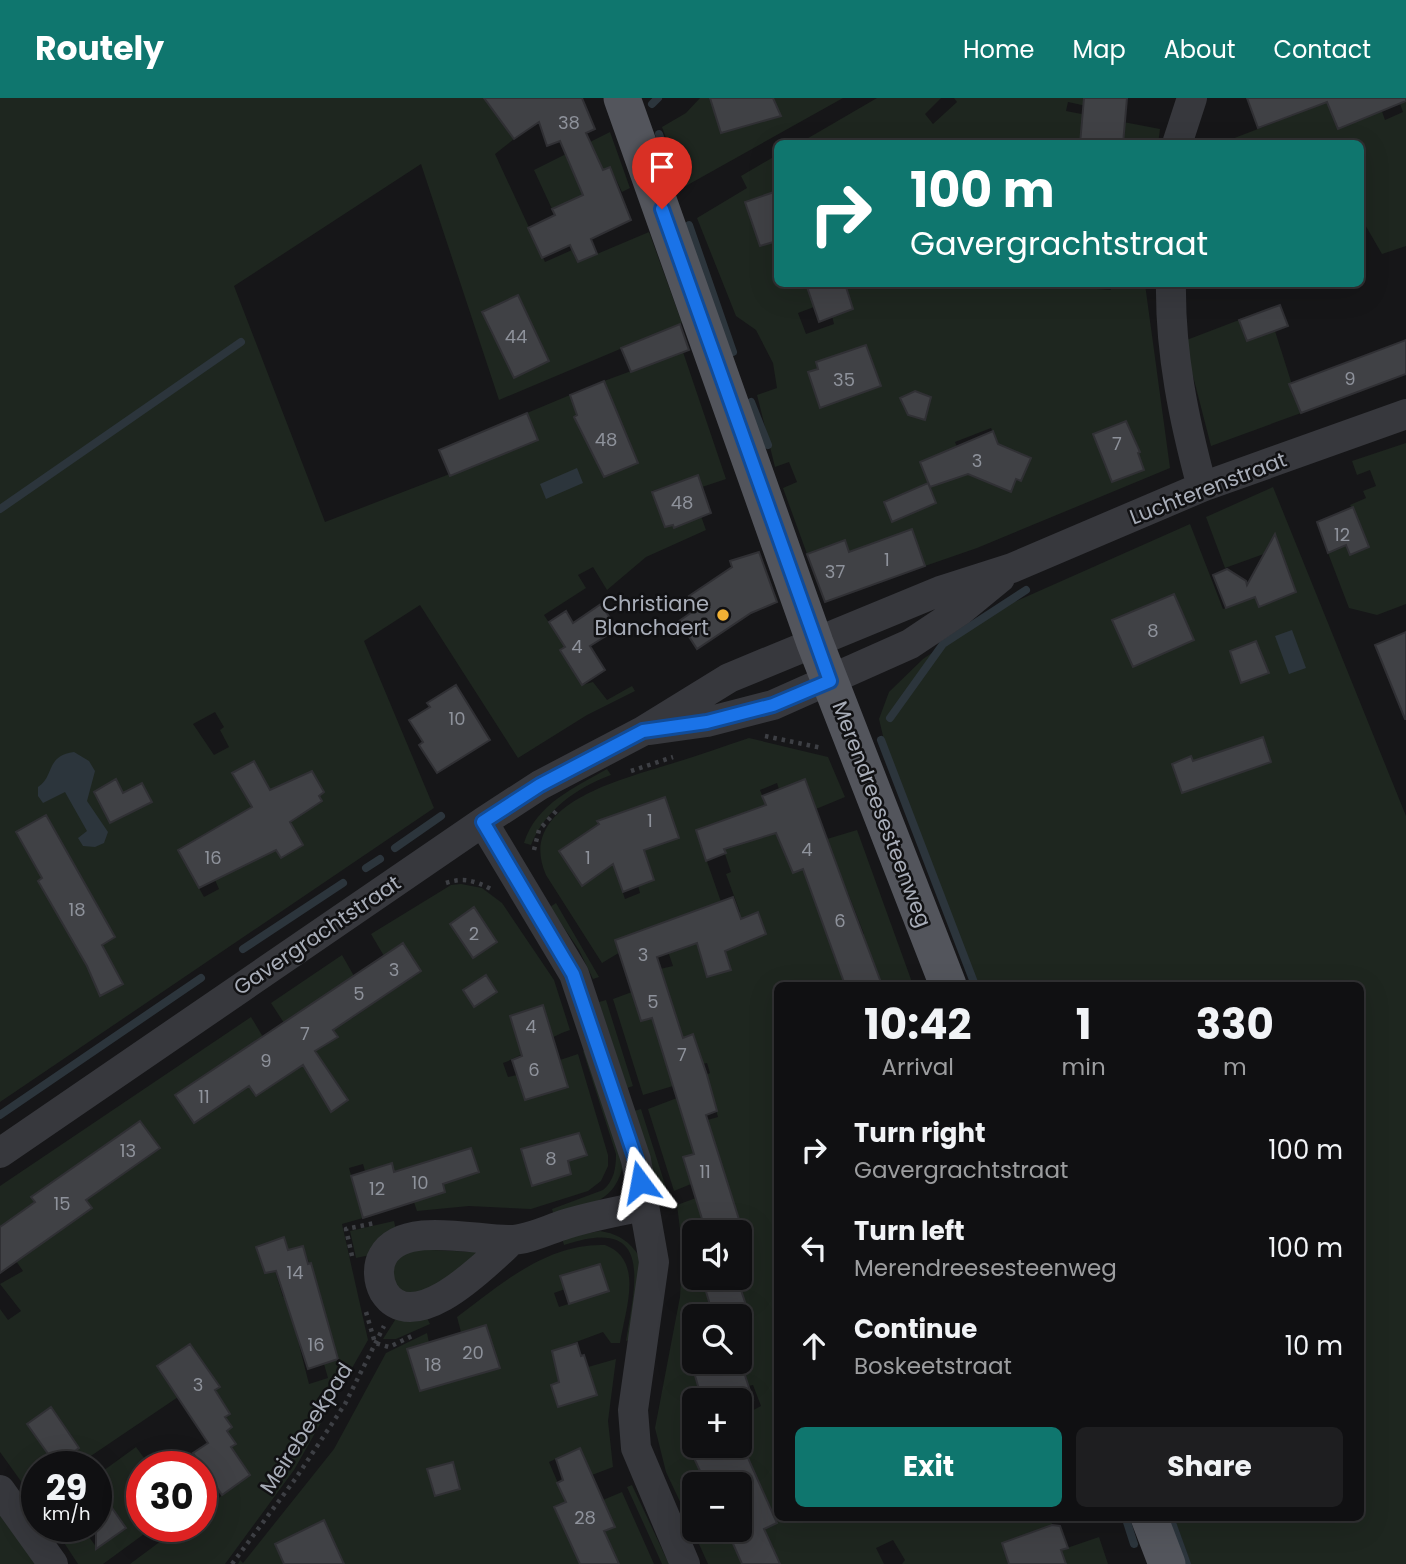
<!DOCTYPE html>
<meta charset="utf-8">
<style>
body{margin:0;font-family:Poppins,sans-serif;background:#1e1e20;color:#f1f3f6;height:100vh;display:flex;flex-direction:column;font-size:26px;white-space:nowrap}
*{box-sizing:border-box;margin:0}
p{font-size:23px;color:#9c9d9f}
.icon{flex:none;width:38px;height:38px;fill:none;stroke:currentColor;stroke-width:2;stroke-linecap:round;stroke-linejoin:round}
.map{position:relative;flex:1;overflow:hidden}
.side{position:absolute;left:774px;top:884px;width:590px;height:539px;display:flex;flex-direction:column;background:#101012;border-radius:10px;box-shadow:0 7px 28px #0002,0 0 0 2px #303032}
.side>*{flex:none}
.banner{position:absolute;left:774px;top:42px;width:590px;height:147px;border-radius:10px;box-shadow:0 7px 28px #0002,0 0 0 2px #303032;background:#0f766e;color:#fff;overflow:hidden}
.tools{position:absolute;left:682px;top:1122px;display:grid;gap:14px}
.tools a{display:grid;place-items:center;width:70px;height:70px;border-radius:10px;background:#101012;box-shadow:0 7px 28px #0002,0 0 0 2px #303032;font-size:35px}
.speed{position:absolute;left:21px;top:1353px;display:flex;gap:14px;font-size:35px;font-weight:700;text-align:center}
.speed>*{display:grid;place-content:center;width:91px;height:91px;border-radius:50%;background:#101012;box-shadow:0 7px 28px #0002,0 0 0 2px #303032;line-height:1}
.speed small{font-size:18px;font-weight:400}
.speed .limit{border:10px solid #d22;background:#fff;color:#111}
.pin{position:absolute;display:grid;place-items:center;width:60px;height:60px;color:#fff;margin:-72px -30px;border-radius:50% 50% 50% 0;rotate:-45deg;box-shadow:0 0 7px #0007}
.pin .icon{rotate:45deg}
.me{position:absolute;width:77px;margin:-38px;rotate:347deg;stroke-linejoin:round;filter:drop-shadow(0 0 5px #0008)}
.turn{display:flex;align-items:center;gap:24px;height:147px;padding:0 21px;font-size:32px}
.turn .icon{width:91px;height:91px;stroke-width:2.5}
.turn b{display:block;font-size:49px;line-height:60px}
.eta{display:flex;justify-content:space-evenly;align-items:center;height:119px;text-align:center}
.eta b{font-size:42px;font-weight:700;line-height:49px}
.button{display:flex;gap:14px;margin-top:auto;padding:14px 21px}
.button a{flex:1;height:80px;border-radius:10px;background:#0f766e;color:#fff;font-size:28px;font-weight:700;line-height:80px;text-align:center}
.button a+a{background:#1e1e20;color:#f1f3f6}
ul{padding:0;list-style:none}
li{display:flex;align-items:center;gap:21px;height:98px;padding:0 21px}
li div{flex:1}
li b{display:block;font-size:26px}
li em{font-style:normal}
header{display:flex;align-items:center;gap:42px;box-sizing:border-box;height:98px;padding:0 35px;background:#0f766e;color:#fff}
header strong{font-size:33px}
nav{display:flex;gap:38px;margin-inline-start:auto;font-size:24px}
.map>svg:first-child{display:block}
.green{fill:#1e261f;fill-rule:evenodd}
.water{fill:#2c353c}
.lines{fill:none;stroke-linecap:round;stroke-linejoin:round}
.stream{stroke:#2c353c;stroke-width:8}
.building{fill:#404145;stroke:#303034;stroke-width:2}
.path{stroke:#3d3f44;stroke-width:4.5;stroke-dasharray:3.5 5;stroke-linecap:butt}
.minor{stroke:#37383d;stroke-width:30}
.major{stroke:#53555c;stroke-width:37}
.route-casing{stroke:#114b97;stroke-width:18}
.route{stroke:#1a73e8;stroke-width:12}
.poi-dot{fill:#f2b134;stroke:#111113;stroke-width:2.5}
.labels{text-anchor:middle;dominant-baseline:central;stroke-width:5;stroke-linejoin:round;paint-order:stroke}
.number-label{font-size:18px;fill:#8e929b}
.street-label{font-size:21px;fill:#a8adb8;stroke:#111113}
.poi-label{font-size:21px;fill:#a8adb8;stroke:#111113;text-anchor:end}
</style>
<header>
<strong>Routely</strong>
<nav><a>Home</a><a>Map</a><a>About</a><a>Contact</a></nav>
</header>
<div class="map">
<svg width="1406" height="1466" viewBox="0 0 1406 1466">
<rect width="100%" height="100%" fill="#161618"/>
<path class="green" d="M0 0H535L501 23 514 41 495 56 545 164 572 152 578 164 649 134 682 225 499 302 421 66 234 188 325 424 538 342 527 315 570 297 577 317 574 319 603 378 638 365 604 283 683 254 726 381 702 389 698 377 652 393 665 429 673 427 675 430 701 418 706 432 646 459 607 492 593 469 578 477 586 490 544 517 565 549 560 552 582 587 593 584 607 602 632 588 635 593 587 617 518 660 420 507 364 543 434 710 0 1004ZM517 197 549 262 514 280 482 215ZM215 614 224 629 220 632 229 649 214 657 193 626ZM254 663 264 681 266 694 312 674 324 694 319 698 322 703 288 725 303 747 281 760 232 675ZM116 681 133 713 110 725 94 694ZM46 717 62 745 59 747 74 766 115 839 83 857 38 784 42 780 16 735ZM225 725 248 766 215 782 219 791 204 799 178 752Z
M700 0H710L722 35 781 18 773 0H843L684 89 662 29 686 15Z
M877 0H941L925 16 933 26 957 4 954 0H1090L1091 9 1068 4 1066 13 1160 31 1158 46 1123 45V37L1080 46H798Z
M1338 0 1378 2 1385 22 1403 14 1398 0H1406V148L1382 156 1360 118V46H1219Z
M610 34 630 90 622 94 610 69 603 73 572 70 583 97 552 111 534 72Z
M777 57V93L745 104 760 148 777 143V186H806L814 209 798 215 806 236 834 226 832 218 853 211 845 186H1069V189L1111 192V186H1145L1170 370 977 450 925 468 915 439 849 454 844 442 807 456 783 390 797 384 789 364 775 369 757 297 777 290 773 265 756 232 736 218 697 120 747 90 741 78ZM866 247 881 288 820 310 808 275 832 266 830 259ZM915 293 931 299 925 322 908 317 900 300ZM1126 323 1140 353 1138 355 1144 372 1112 384 1093 336ZM991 330 998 346 1031 360 1021 383 968 376 930 389 936 405 892 424 884 403 928 385 920 364 957 349 955 344Z
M1239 222 1247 243 1275 233 1301 315 1211 348 1184 243Z
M1406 345V506L1377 517 1349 510 1328 455 1346 447 1369 449 1350 407 1366 400 1363 393 1376 388 1370 372 1357 377 1352 363Z
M1273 389 1406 718V1466H1191L1174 1419H1360V887H974L887 655 879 621 889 594 923 561 994 513 1190 426 1223 511 1255 499 1259 509 1296 494 1280 450 1225 470 1206 419Z
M749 640 828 659 845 699 816 711 779 691 777 685 760 692 793 775 833 760 827 741 857 732 913 887H882L876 871 844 884 845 887H777V936L772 938 777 950V1419H1051L1052 1427 1009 1466H902L905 1462 893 1442 876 1450 884 1466H780L773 1451 742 1466H708L689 1424 695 1421V1432H727L730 1437 747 1429 756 1377 738 1348 740 1319 761 1308 753 1287 748 1288 740 1262V1218H695V1264H730L694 1274 702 1302H695V1348H707L710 1354 695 1360 706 1386H695V1407L684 1412 666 1374 655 1330 680 1199 682 1166 695 1162V1180H702L713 1217 746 1206 737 1180H740V1147L747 1145 715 1049 683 1059 691 1086 674 1093 648 1011 677 1000 686 1028 718 1019 706 977 710 975 707 965 703 966 693 937 661 947 673 988 643 997 613 901 632 894 641 923 674 912 660 871 673 868 660 830 602 865 546 777C515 707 620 682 667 667 695 659 722 649 749 640ZM715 726 731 774 726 776 740 814 727 821 696 732ZM646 758 654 782 638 788 640 795 625 801 614 769ZM848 795 864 836 831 849 816 807Z
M607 671 611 677C576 690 545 712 531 747L524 745C536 706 574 690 607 671Z
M461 786 482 790 502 805 554 882 570 932C546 940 527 956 503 965L508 979 517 977 525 1001 568 990 560 962 578 956 608 1057V1068L601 1083 588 1093 531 1111 469 1108 417 1113 414 1104 445 1094 434 1062 394 1074 392 1065 365 1073 363 1066 349 1070 363 1120 342 1126 368 1242 294 1372 225 1466H130L181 1428H201V1413L250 1377 231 1349 236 1346 227 1333 232 1329 225 1319 229 1316 215 1292 220 1289 194 1252 184 1295 76 1368H37V1397L33 1400 0 1354V1211L8 1222 21 1213 0 1186 23 1173 16 1163 32 1153 11 1122 0 1129V1088L251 919 263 939 245 982 256 998 297 971 295 966 337 939 308 909 284 925 271 905 342 857 354 878 351 921 421 873 403 846 384 858 371 836 451 787ZM474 810 497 844 473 860 450 826ZM213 971 232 1000 194 1025 176 997ZM140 1023 160 1051 115 1082 96 1053ZM579 1035 586 1057 568 1063 571 1076 532 1088 521 1051ZM66 1075 92 1110 56 1134 32 1099ZM284 1139 288 1152 303 1148 321 1198 290 1207 287 1198 283 1199 275 1173 265 1174 256 1149ZM325 1222 337 1261 324 1266 328 1280 309 1286 295 1231Z
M556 805 599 879 593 881 579 852 550 809Z
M606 902 633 988 627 990 599 904Z
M590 951 624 1062C617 1105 590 1106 554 1118L552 1111 603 1092C614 1083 616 1070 616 1056L583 953Z
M641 1011 668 1096 661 1098 634 1013Z
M696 1100 706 1134H695V1144L682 1147 677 1107Z
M394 1123 396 1132 370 1157 356 1160 350 1133Z
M600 1133C620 1136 632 1145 642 1163L633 1240 626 1243C635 1186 655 1116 564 1147L562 1140Z
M605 1147C645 1162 625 1212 620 1245H611L603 1234 552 1253 559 1284 551 1287 559 1309 596 1297 588 1269 616 1261 608 1323 613 1369 592 1377 580 1350 549 1364 566 1404 554 1409 571 1447 615 1429 603 1402 622 1394 654 1466H344L324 1422 275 1446 284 1466H238L240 1462 243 1465 334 1351 386 1255 427 1235 429 1245 407 1252 420 1293 499 1270 486 1227 461 1234 457 1219C501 1186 547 1145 605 1147ZM600 1166 608 1193 559 1209 554 1195 565 1191 561 1178Z
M410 1151 477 1154 478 1159 423 1196 395 1194 388 1167Z
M397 1219 427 1220 430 1226 396 1241H383Z
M136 1349 150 1368H142V1428H155L103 1466H78L53 1428H81L97 1450 126 1431 96 1394V1378Z
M632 1387 669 1466H662L627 1389Z
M0 1414 37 1466H0Z
M1099 1439 1108 1466H1066L1061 1452Z"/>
<path class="water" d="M577 370 583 385 546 401 540 386Z
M1292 532 1306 570 1289 576 1275 538Z
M74 654 89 663 95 673 87 703 108 734 104 745 95 749 83 748 78 740 87 733 65 694 43 705 38 698V689C55 678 45 658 74 654Z"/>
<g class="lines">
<path class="stream" d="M652 6 658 0
M659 36 676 84
M689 127 733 254
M751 304 768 347
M0 411 241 244
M890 620 943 546 1026 492
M881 642 975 887
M395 750 441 718
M366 770 380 761
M243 851 343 785
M0 1017 201 880
M1170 1419 1187 1466
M1126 1421 1134 1446"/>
</g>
<path class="building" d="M484 0H582L595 31 586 35 603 72 610 69 631 122 591 141 597 156 578 164 570 147 542 160 528 130 555 117 552 111 583 97 560 43 547 48 539 24 514 41Z
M710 0H773L781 18 721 35Z
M1084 0H1127L1123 46H1080Z
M1247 0H1406V3L1338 31 1327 4 1258 30Z
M777 93V143L760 148 745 104Z
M806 186H845L853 211 819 224Z
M518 197 549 263 514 280 482 214Z
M1280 207 1288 228 1247 243 1239 222Z
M680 226 689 252 631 274 621 250Z
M1406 242V276L1301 315 1289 286Z
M866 247 881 288 820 310 808 274 818 271 816 264Z
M604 283 638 365 604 379 574 319 577 317 570 297Z
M915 293 931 299 925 322 908 317 900 300Z
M527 315 538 342 450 378 439 352Z
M1126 323 1140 354 1138 355 1144 372 1112 384 1093 336Z
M993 333 998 346 1031 360 1021 383 1016 381 1011 394 968 376 930 389 920 364Z
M698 377 711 415 674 430 673 427 665 429 652 394Z
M928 385 936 405 892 424 884 404Z
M1353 409 1369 449 1350 457 1346 447 1328 455 1317 424Z
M912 431 925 468 825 504 807 456 845 442 849 454Z
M1275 436 1296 494 1259 509 1255 499 1226 510 1213 477 1227 471 1246 483 1247 487Z
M759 454 777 504 751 515 697 551 679 523 698 510 689 498 732 469 730 463Z
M1174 496 1194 542 1133 569 1112 522Z
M601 506 617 531 590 548 605 572 582 587 560 552 565 549 549 524 566 513 573 525Z
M1406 534V621H1405L1375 547Z
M1256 543 1269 575 1241 585 1230 553Z
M456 587 490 642 437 675 419 647 423 644 409 622 430 609 427 605Z
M1263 639 1271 664 1182 695 1172 666 1191 658 1193 663Z
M254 663 270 692 312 673 324 694 319 698 322 703 290 724 303 747 281 760 276 752 199 790 178 752 252 709 232 675Z
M116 681 123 695 142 685 152 704 110 725 94 694Z
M805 681 847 795 882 887H845L803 771 793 775 776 735 724 751 726 755 706 763 696 732 766 707 762 698Z
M665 699 679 740 644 752 654 782 623 794 613 766 582 788 559 753 599 726 597 723Z
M46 717 115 839 102 847 123 886 100 898 87 868 38 783 42 780 16 734Z
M733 799 741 821 758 814 766 836 725 853 731 872 707 879 697 845 657 859 683 940 693 936 707 977 717 1013 706 1017 743 1134H706L683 1059 694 1056 652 920 641 923 615 842Z
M474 809 497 844 473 860 450 826Z
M403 845 421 873 333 932 338 939 315 953 348 1002 331 1014 303 967 256 998 249 988 194 1025 175 997Z
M486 877 497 894 474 909 463 892Z
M543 907 568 989 525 1002 512 962 522 958 510 918Z
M140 1023 160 1050 86 1102 92 1110 0 1175V1129L35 1104 31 1099Z
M579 1035 587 1057 568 1063 571 1076 532 1088 521 1051Z
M471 1050 479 1074 443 1086 445 1094 363 1120 351 1078 392 1065 394 1074Z
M284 1139 288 1152 303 1148 308 1166 311 1165 338 1261 308 1271 276 1173 265 1175 256 1149Z
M600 1166 609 1193 569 1206 560 1178Z
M702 1180H737L746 1207 713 1217Z
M486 1227 500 1270 420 1293 407 1251Z
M577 1245 581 1258 584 1257 597 1297 558 1309 551 1287 559 1284 552 1253Z
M190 1246 220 1289 215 1292 230 1316 225 1319 232 1329 227 1333 236 1346 231 1349 250 1377 222 1397 193 1355 208 1345 157 1268Z
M740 1262 753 1302H702L694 1274Z
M51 1309 79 1350 56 1367 27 1326Z
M740 1342 777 1425 764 1431 780 1466H742L727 1432H740V1386H706L694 1360 710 1354 707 1348H740Z
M580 1350 615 1429 604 1433 619 1466H580L554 1409 566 1404 557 1385 563 1382 556 1361Z
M453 1364 460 1391 435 1398 427 1371Z
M96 1387 126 1430 96 1451Z
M324 1422 344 1466H284L275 1446Z
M1052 1427 1060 1428 1068 1450 1061 1452 1066 1466H1009L1002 1445Z"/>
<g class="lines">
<path class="path" d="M765 638 822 650
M631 673 673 659
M534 752 539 732 559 710
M446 785C464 779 475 783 491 791
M352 1158 346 1131 375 1125
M366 1214 375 1245 389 1249 412 1238
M232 1466 296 1380 345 1306 384 1228"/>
<path class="minor" d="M1177 46 1192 0
M1171 186C1170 255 1184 322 1202 389
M650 632 707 624 773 607 910 546 961 512 1000 480
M483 724 574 876 636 1062 654 1164 633 1312 636 1350 685 1466
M0 1055 483 724 540 687 643 633 729 580 940 493 1012 470 1202 389 1406 316
M511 1143C487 1165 414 1241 384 1194 378 1183 377 1168 383 1158 403 1122 477 1143 510 1142 528 1142 549 1131 566 1126 592 1118 618 1113 644 1108
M0 1392 53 1466"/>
<path class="major" d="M622 0 815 545 948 887
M1149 1419 1167 1466"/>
</g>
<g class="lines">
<g class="route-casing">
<path id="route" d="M640 1084 636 1062 573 876 483 724 540 687 643 633 707 624 773 607 830 583 662 111"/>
</g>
<use href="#route" class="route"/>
</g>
<circle class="poi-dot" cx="723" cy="517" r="7"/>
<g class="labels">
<g class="number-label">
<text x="569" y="24">38</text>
<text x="516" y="238">44</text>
<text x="1350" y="280">9</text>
<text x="844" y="281">35</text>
<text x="606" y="341">48</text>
<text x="1117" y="345">7</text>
<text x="977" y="362">3</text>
<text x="682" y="404">48</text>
<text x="1342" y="436">12</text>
<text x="887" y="461">1</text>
<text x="835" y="473">37</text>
<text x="1153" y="532">8</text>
<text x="577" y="548">4</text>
<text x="457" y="620">10</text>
<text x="650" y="722">1</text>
<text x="807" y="751">4</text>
<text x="213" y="759">16</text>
<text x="588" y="759">1</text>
<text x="77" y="811">18</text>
<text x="840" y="822">6</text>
<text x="474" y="835">2</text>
<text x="643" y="856">3</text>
<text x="394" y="871">3</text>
<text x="359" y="895">5</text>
<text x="653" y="903">5</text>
<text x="531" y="928">4</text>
<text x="305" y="935">7</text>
<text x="682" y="956">7</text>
<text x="266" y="962">9</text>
<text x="534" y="971">6</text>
<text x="204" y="998">11</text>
<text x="128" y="1052">13</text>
<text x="551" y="1060">8</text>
<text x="705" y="1073">11</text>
<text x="420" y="1084">10</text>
<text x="377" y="1090">12</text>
<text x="62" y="1105">15</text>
<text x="295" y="1174">14</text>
<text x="316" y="1246">16</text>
<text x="473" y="1254">20</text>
<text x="433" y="1266">18</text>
<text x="198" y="1286">3</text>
<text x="585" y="1419">28</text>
</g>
<g class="street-label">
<text transform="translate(1208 390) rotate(-21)">Luchterenstraat</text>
<text transform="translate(882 716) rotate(69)">Merendreesesteenweg</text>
<text transform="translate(317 837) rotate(-34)">Gavergrachtstraat</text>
<text transform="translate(306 1330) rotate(-57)">Meirebeekpad</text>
</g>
<g class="poi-label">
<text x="709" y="505">Christiane<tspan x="709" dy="24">Blanchaert</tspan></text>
</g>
</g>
</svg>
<div class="tools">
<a><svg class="icon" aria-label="sound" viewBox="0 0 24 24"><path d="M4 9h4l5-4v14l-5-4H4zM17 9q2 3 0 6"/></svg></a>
<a><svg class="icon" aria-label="search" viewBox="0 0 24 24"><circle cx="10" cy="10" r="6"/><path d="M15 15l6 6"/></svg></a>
<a>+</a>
<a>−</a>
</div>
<div class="speed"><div>29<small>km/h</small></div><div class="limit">30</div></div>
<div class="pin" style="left:662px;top:111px;background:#d93025"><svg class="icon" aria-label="arrive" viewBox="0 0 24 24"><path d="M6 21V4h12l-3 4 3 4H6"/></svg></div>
<svg class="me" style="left:640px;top:1084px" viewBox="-20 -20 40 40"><path d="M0-17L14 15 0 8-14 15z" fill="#1a73e8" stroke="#fff" stroke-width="4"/></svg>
<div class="banner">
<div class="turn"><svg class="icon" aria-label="right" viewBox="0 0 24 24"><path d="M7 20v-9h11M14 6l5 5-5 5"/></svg><div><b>100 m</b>Gavergrachtstraat</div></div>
</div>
<section class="side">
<div class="eta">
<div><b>10:42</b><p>Arrival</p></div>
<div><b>1</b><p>min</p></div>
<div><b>330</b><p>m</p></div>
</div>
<ul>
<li><svg class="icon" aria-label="right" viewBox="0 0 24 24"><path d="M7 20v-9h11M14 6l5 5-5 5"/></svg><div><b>Turn right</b><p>Gavergrachtstraat</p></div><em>100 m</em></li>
<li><svg class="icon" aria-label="left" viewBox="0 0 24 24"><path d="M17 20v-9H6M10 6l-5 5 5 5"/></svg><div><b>Turn left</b><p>Merendreesesteenweg</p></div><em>100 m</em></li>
<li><svg class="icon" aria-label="ahead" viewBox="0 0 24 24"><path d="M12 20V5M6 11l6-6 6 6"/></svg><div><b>Continue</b><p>Boskeetstraat</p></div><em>10 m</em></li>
</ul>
<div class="button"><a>Exit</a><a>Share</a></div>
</section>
</div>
